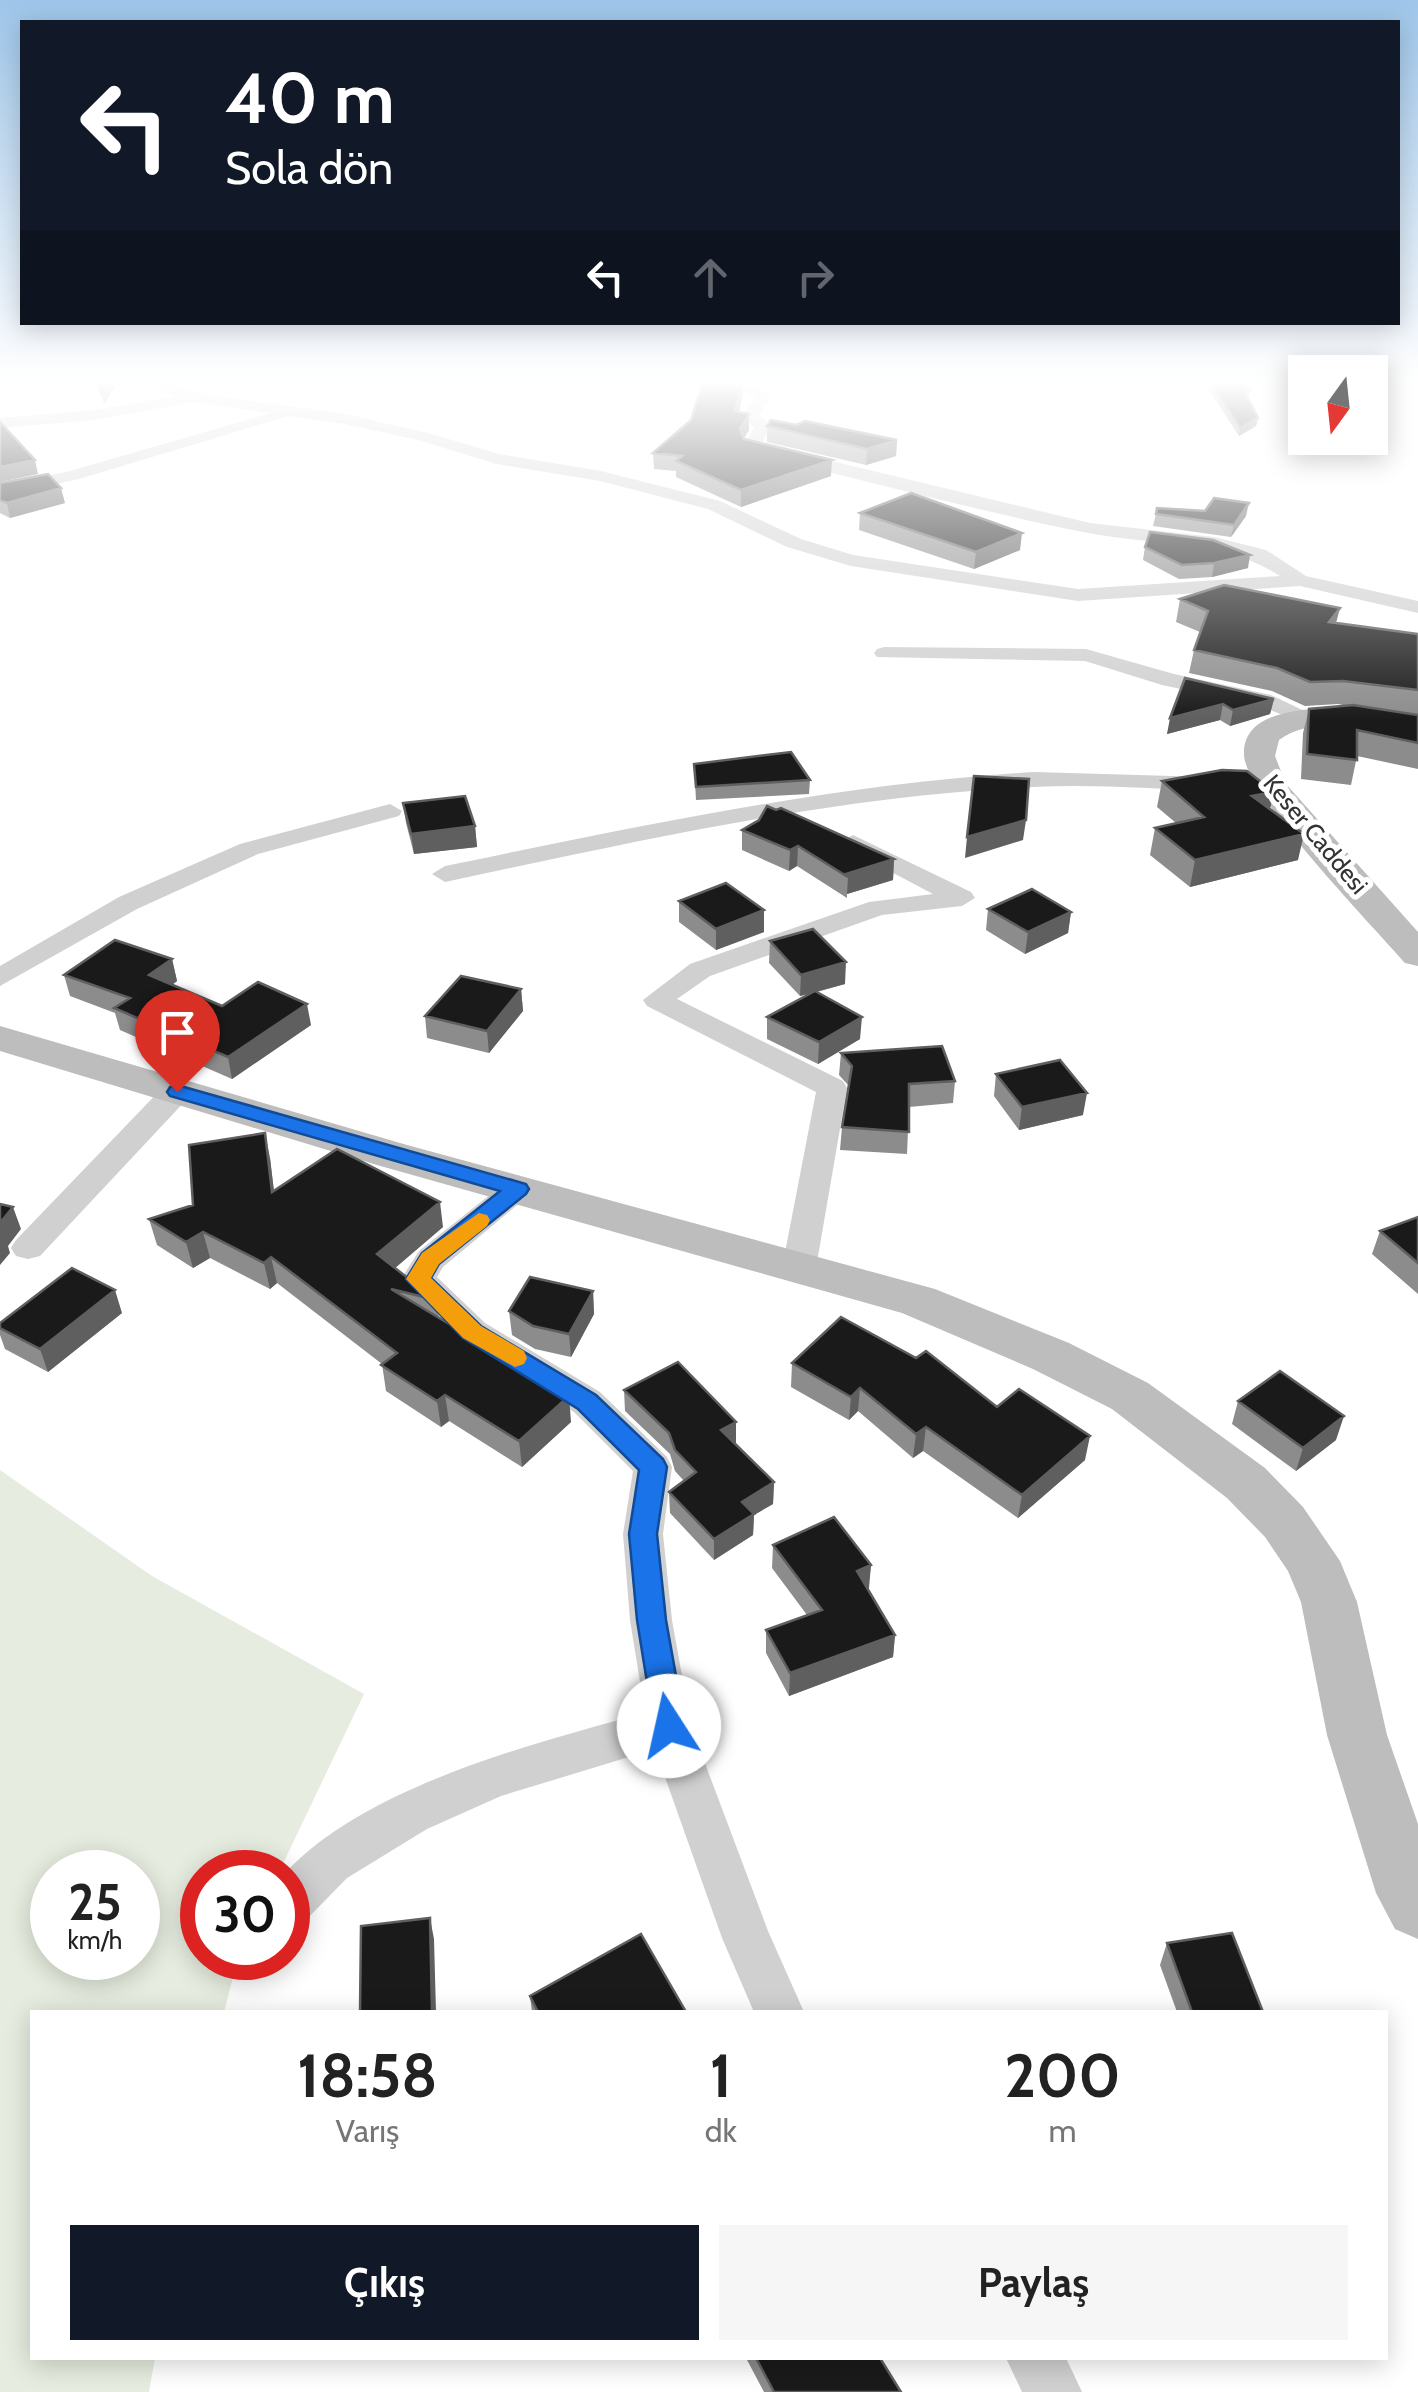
<!DOCTYPE html>
<html lang="tr">
<meta charset="utf-8">
<style>
body{margin:0;font-family:Cabin,sans-serif;background:#f6f6f6;color:#222;height:100vh;display:flex;flex-direction:column;font-size:38px;white-space:nowrap}
*{box-sizing:border-box;margin:0}
p{font-size:32px;color:#767676}
.icon{flex:none;width:55px;height:55px;fill:none;stroke:currentColor;stroke-width:2;stroke-linecap:round;stroke-linejoin:round}
.map{position:relative;flex:1;overflow:hidden}
.side{position:absolute;left:30px;top:2010px;width:1358px;height:350px;display:flex;flex-direction:column;background:#fff;border-radius:0px;box-shadow:0 5px 25px #0003}
.side>*{flex:none}
.banner{position:absolute;left:20px;top:20px;width:1380px;height:305px;border-radius:0px;box-shadow:0 5px 25px #0003;background:#111827;color:#fff;overflow:hidden}
.needle{width:65px;rotate:195deg}
.tools{position:absolute;left:1288px;top:355px;display:grid;gap:20px}
.tools a{display:grid;place-items:center;width:100px;height:100px;border-radius:0px;background:#fff;box-shadow:0 5px 25px #0003;font-size:50px}
.speed{position:absolute;left:30px;top:1850px;display:flex;gap:20px;font-size:50px;font-weight:700;text-align:center}
.speed>*{display:grid;place-content:center;width:130px;height:130px;border-radius:50%;background:#fff;box-shadow:0 5px 25px #0003;line-height:1}
.speed small{font-size:25px;font-weight:400}
.speed .limit{border:15px solid #d22;background:#fff;color:#111}
.pin{position:absolute;display:grid;place-items:center;width:85px;height:85px;color:#fff;margin:-102px -42px;border-radius:50% 50% 50% 0;rotate:-45deg;box-shadow:0 0 10px #0007}
.pin .icon{rotate:45deg}
.me{position:absolute;width:110px;margin:-55px;rotate:350deg;stroke-linejoin:round;filter:drop-shadow(0 0 8px #0008)}
.turn{display:flex;align-items:center;gap:35px;height:210px;padding:0 40px;font-size:45px}
.turn .icon{width:130px;height:130px;stroke-width:2.5}
.turn b{display:block;font-size:70px;line-height:85px}
.lanes{display:flex;align-items:center;height:95px;padding:0 40px;background:#0003;justify-content:center;gap:50px;direction:ltr}
.lanes .off{opacity:.35}
.eta{display:flex;justify-content:space-evenly;align-items:center;height:170px;text-align:center}
.eta b{font-size:60px;font-weight:700;line-height:70px}
.button{display:flex;gap:20px;margin-top:auto;padding:20px 40px}
.button a{flex:1;height:115px;border-radius:0px;background:#111827;color:#fff;font-size:40px;font-weight:700;line-height:115px;text-align:center}
.button a+a{background:#f6f6f6;color:#222}
.map>svg:first-child{display:block}
.green{fill:#e6ecdf;fill-rule:evenodd}
.lines{fill:none;stroke-linecap:round;stroke-linejoin:round}
.street{fill:#d0d0d0;fill-rule:evenodd}
.secondary{fill:#bdbdbd;fill-rule:evenodd}
.wall{fill:#8c8c8c}
.shaded-wall{fill:#5f5f5f}
.building{fill:#1a1a1a;stroke:#5f5f5f;stroke-width:2.5}
.route{fill:#1a73e8;stroke:#114b97;stroke-width:2.5}
.slow{fill:#f59e0b}
.labels{text-anchor:middle;dominant-baseline:central;stroke-width:10;stroke-linejoin:round;paint-order:stroke}
.far-street-label{font-size:25px;fill:#333;stroke:#fff}
</style>
<div class="map">
<svg width="1418" height="2392" viewBox="0 0 1418 2392">
<rect width="100%" height="100%" fill="#fff"/>
<path class="green" d="M0 1470 152 1576 364 1694 279 1872H202V1958H238L224 2012H32V2358H155L149 2392H0ZM138 1872V1958H52V1872Z"/>
<g class="lines">
<path class="street" d="M153 385H175L202 394 345 414 428 433 499 454 601 471 720 501 801 539 853 555 1078 589 1280 576C1222 538 1153 546 1088 533 973 510 859 479 745 451L743 447 754 428 742 415 755 398 740 389 751 385 772 396 759 414 771 427 761 444 1090 523 1214 537 1266 550 1306 576 1418 601V613L1300 586 1078 601 851 566 787 547 708 509 600 481 497 464 418 440 345 424 288 416 79 479 0 496V486L70 471 271 413 192 402 94 420 0 428V418L94 410 175 396Z
M884 647 1086 649 1174 674 1271 695 1317 717 1306 724 1257 705 1162 685 1085 661 877 657 874 653 877 649Z
M1034 772 1207 777 1219 784 1207 791C1149 788 1090 784 1032 787 834 796 638 841 445 882L432 874 445 866C640 826 835 784 1034 772Z
M390 804 402 811 399 816 258 854 137 909 0 986V966L119 897 240 844Z
M853 835 971 892 975 898 962 906 882 915 710 976 677 999 843 1081 847 1088 816 1268 811 1276 799 1280 787 1276 782 1268 816 1092 647 1006 643 1000 690 964 869 902 933 894 844 847 841 842Z
M177 1082 188 1084 192 1091 188 1098 40 1256 28 1259 16 1256 11 1248 16 1240 166 1084Z
M517 1178 528 1182 533 1189 528 1196 443 1267 437 1277 485 1323 600 1392 667 1457 672 1467 663 1534 672 1620 691 1726 768 1931 804 2012H754L722 1938 655 1749 501 1796 427 1829 347 1878 305 1921 288 1928 286 1872C367 1786 534 1743 645 1713L630 1620 623 1534 633 1471 574 1412 459 1341 401 1279 419 1251 506 1182Z
M1006 2358H1066L1082 2392H1022Z"/>
<path class="secondary" d="M1337 708 1418 719V737C1377 730 1315 713 1279 740L1275 756 1286 784 1418 932V966L1405 963C1374 927 1245 794 1244 755 1242 710 1305 709 1337 708Z
M0 1026 407 1145 935 1289 1069 1343 1148 1383 1265 1468 1303 1507 1340 1561 1357 1602 1387 1735 1418 1824V1939L1395 1929 1376 1893 1327 1735 1301 1602 1288 1571 1265 1537 1227 1498 1112 1409 1033 1369 902 1313 377 1165 0 1051Z"/>
</g>
<path class="wall" d="M702 385H743V395L739 412 749 430 744 438 831 476 741 507 676 477V471L654 469 653 453 691 420Z
M1206 385H1248L1251 390 1248 398 1258 418 1256 426 1239 436Z
M796 425 897 440 896 456 866 465 767 442V426Z
M0 483 65 503 10 518 0 513Z
M860 513 1020 550 974 569 859 530Z
M1156 514 1246 516 1231 537 1153 526Z
M1145 547 1248 568 1212 577 1179 579 1143 560Z
M1180 599 1336 623 1418 634V769L1357 756 1351 785 1301 779 1303 733 1309 709 1348 706 1338 704 1305 706 1272 691 1189 673 1194 650 1200 632 1176 622Z
M1185 678 1274 699 1270 714 1230 726 1220 720 1167 734Z
M694 764 810 780 809 794 696 800Z
M1162 781 1270 809 1298 860 1190 887 1150 855 1155 828 1176 823 1157 807Z
M403 803 475 826 477 847 414 854 406 823Z
M742 830 894 859 893 880 847 894V898L797 866 789 871 742 850Z
M679 901 764 910V932L716 950 679 922Z
M988 909 1071 912 1068 933 1025 954 986 930Z
M770 941 845 984 817 992 860 1039 818 1064 767 1039V1017L809 994 800 996 769 963Z
M172 959 177 981 172 985 222 1006 311 1025 232 1079 120 1030 115 1013 70 996 64 975Z
M521 989 523 1011 489 1053 427 1038 425 1016Z
M841 1053 955 1081 953 1103 909 1107 907 1154 840 1150 842 1127 849 1086 839 1075Z
M996 1074 1083 1115 1019 1130 994 1096Z
M270 1158 274 1191 443 1227 395 1268 436 1300 439 1318 571 1422 522 1467 449 1421 441 1427 386 1391 382 1364 277 1283 270 1289 210 1258 193 1268 157 1245 149 1219 193 1205Z
M1418 1217V1294L1372 1254 1380 1231Z
M593 1291 594 1314 571 1357 535 1349 512 1335 509 1311Z
M122 1313 48 1372 5 1349 0 1335V1323Z
M792 1363 997 1407 1085 1460 1018 1518 923 1451 913 1458 858 1411 849 1420 791 1387Z
M624 1390 736 1443 734 1444 774 1482 773 1504 754 1515 753 1535 714 1560 670 1513 669 1492 684 1481 675 1471 670 1454 625 1411Z
M1238 1401 1336 1440 1296 1471 1232 1424Z
M773 1545 871 1565 868 1589 895 1635 893 1657 789 1696 766 1653V1630L807 1615 772 1568Z
M1167 1943 1263 2012H1177L1160 1965Z
M530 1996 686 2012H532Z
M746 2358H880L901 2392H764Z"/>
<path class="shaded-wall" d="M109 385H116L104 404 102 395Z
M742 385H743V395L735 426V411Z
M749 414V430L740 445V429Z
M1258 418 1256 426 1239 436 1240 428Z
M897 440 896 456 866 465 867 449Z
M35 460 38 474 0 482V467Z
M832 460 831 476 741 507V490Z
M61 488 65 503 10 518 7 503Z
M1249 503 1246 516 1231 537 1234 525Z
M1022 533 1020 550 974 569 976 552Z
M1250 555 1248 568 1212 577 1214 563Z
M1340 608 1334 631 1329 622Z
M1274 699 1270 714 1230 726 1233 710Z
M1223 704 1220 720 1167 734 1170 718Z
M1274 792 1268 818 1252 796Z
M1026 820 1023 840 965 858 967 837Z
M475 826 477 847 414 854 411 834Z
M1304 834 1298 860 1190 887 1195 860Z
M798 846 797 866 789 871 790 850Z
M894 859 893 880 847 894 848 877 846 874Z
M764 910V932L716 950V929Z
M1071 912 1068 933 1025 954 1028 932Z
M172 959 177 981 155 997 149 975Z
M846 962 845 984 800 996 801 975Z
M521 989 523 1011 489 1053 487 1031Z
M307 1004 311 1025 232 1079 228 1057Z
M862 1017 860 1039 818 1064 819 1042Z
M1087 1093 1083 1115 1019 1130 1022 1107Z
M265 1133 270 1158 277 1218 272 1192Z
M440 1202 443 1227 381 1280 377 1254Z
M13 1207 21 1229 8 1246 10 1253 0 1265V1223Z
M203 1232 210 1258 193 1268 186 1242Z
M271 1257 277 1283 270 1289 264 1263Z
M115 1290 122 1313 48 1372 40 1349Z
M593 1291 594 1314 571 1357 569 1334Z
M860 1388 858 1411 849 1420 851 1397Z
M445 1395 449 1421 441 1427 437 1401Z
M569 1396 571 1422 522 1467 519 1441Z
M1344 1416 1336 1440 1296 1471 1303 1448Z
M736 1422V1443L720 1451 721 1430Z
M926 1427 923 1451 913 1458 916 1434Z
M1090 1436 1085 1460 1018 1518 1022 1495Z
M774 1482 773 1504 754 1515 753 1535 714 1560V1539L742 1502Z
M871 1565 869 1588 855 1594 857 1571Z
M895 1635 893 1657 789 1696 790 1673Z
M430 1918 434 1939 436 2012H432Z"/>
<path class="building" d="M97 385H109L102 395Z
M702 385H742L735 411 749 414 740 429 744 439 832 460 741 490 676 461 682 456 653 453 691 420Z
M1212 385H1248L1251 390H1244L1258 418 1240 428Z
M771 420 796 425 805 421 897 440 867 449 767 426Z
M0 422 35 460 0 467Z
M48 474 61 488 7 503 0 500V483Z
M911 493 1022 533 976 552 860 513Z
M1214 498 1249 503 1234 525 1156 514 1157 508 1205 511Z
M1150 532 1213 540 1250 555 1214 563 1182 565 1145 547Z
M1224 585 1340 608 1329 622 1418 634V690L1343 681 1310 682 1277 668 1194 650 1208 611 1180 599Z
M1185 678 1274 699 1233 710 1223 704 1170 718Z
M1353 705 1418 715V743L1357 730V760L1307 754 1309 709Z
M791 752 810 780 696 787 694 764Z
M1222 770 1247 771 1274 792 1252 796 1304 834 1195 860 1155 828 1204 817 1162 781Z
M974 776 1029 779 1026 820 967 837Z
M465 796 475 826 411 834 403 803Z
M767 806 776 810 781 808 894 859 846 874 848 877 798 846 790 850 742 830 759 820Z
M726 883 764 910 716 929 679 901Z
M1032 889 1071 912 1028 932 988 909Z
M813 929 846 962 801 975 770 941Z
M115 940 172 959 149 975 222 1006 258 982 307 1004 228 1057 114 1008 130 998 64 975Z
M461 976 521 989 487 1031 425 1016Z
M815 991 862 1017 819 1042 767 1017Z
M942 1046 955 1081 909 1084V1132L842 1127 852 1066 841 1053Z
M1060 1060 1087 1093 1022 1107 996 1074Z
M265 1133 272 1192 337 1149 440 1202 377 1254 436 1300 391 1289 569 1396 519 1441 445 1395 437 1401 381 1365 397 1353 271 1257 264 1263 203 1232 186 1242 149 1219 193 1205 189 1145Z
M0 1204 13 1207 0 1223Z
M1418 1217V1263L1380 1231Z
M72 1268 115 1290 40 1349 0 1328V1323Z
M530 1277 593 1291 569 1334 533 1326 509 1311Z
M841 1317 916 1358 926 1351 997 1407 1019 1389 1090 1436 1022 1495 926 1427 916 1434 860 1388 851 1397 792 1363Z
M678 1362 736 1422 721 1430 774 1482 742 1502 754 1514 714 1539 669 1492 696 1472 675 1450 669 1433 624 1390Z
M1280 1371 1344 1416 1303 1448 1238 1401Z
M834 1517 871 1565 857 1571 895 1635 790 1673 766 1630 822 1610 773 1545Z
M430 1918 432 2012H360L361 1926Z
M1232 1933 1263 2012H1192L1167 1943Z
M641 1934 686 2012H538L530 1996Z
M756 2358H880L901 2392H774Z"/>
<linearGradient id="sky" x2="0" y2="1"><stop stop-color="#9ec6ea"/><stop offset="0.53" stop-color="#fff"/><stop offset="1" stop-color="#fff" stop-opacity="0"/></linearGradient>
<rect width="1418" height="720" fill="url(#sky)"/>
<path class="route" d="M177 1085 526 1184 529 1189 526 1194 439 1264 431 1278 481 1326 596 1395 663 1459 667 1467 657 1534 666 1620 685 1726 680 1736 669 1740 658 1736 654 1726 637 1620 629 1534 639 1470 578 1409 463 1338 406 1279 422 1253 500 1191 170 1096 167 1092 170 1087Z"/>
<path class="slow" d="M479 1213 487 1215 490 1220 487 1226 439 1264 431 1278 481 1326 524 1351 527 1358 524 1364 515 1367 463 1338 406 1279 422 1253Z"/>
<g class="labels">
<g class="far-street-label">
<text transform="translate(1316 834) rotate(50)">Keser Caddesi</text>
</g>
</g>
</svg>
<div class="tools">
<a><svg class="needle" viewBox="-14 -14 28 28"><path d="M0-13l5 13h-10z" fill="#e53935"/><path d="M0 13l5-13h-10z" fill="#767676"/></svg></a>
</div>
<div class="speed"><div>25<small>km/h</small></div><div class="limit">30</div></div>
<div class="pin" style="left:177px;top:1092px;background:#d93025"><svg class="icon" aria-label="arrive" viewBox="0 0 24 24"><path d="M6 21V4h12l-3 4 3 4H6"/></svg></div>
<svg class="me" style="left:669px;top:1726px" viewBox="-20 -20 40 40"><circle r="19" fill="#fff"/><path d="M0-13L10 11 0 6-10 11z" fill="#1a73e8"/></svg>
<div class="banner">
<div class="turn"><svg class="icon" aria-label="left" viewBox="0 0 24 24"><path d="M17 20v-9H6M10 6l-5 5 5 5"/></svg><div><b>40 m</b>Sola dön</div></div>
<div class="lanes"><svg class="icon" aria-label="left" viewBox="0 0 24 24"><path d="M17 20v-9H6M10 6l-5 5 5 5"/></svg><svg class="icon off" aria-label="ahead" viewBox="0 0 24 24"><path d="M12 20V5M6 11l6-6 6 6"/></svg><svg class="icon off" aria-label="right" viewBox="0 0 24 24"><path d="M7 20v-9h11M14 6l5 5-5 5"/></svg></div>
</div>
<section class="side">
<div class="eta">
<div><b>18:58</b><p>Varış</p></div>
<div><b>1</b><p>dk</p></div>
<div><b>200</b><p>m</p></div>
</div>
<div class="button"><a>Çıkış</a><a>Paylaş</a></div>
</section>
</div>
